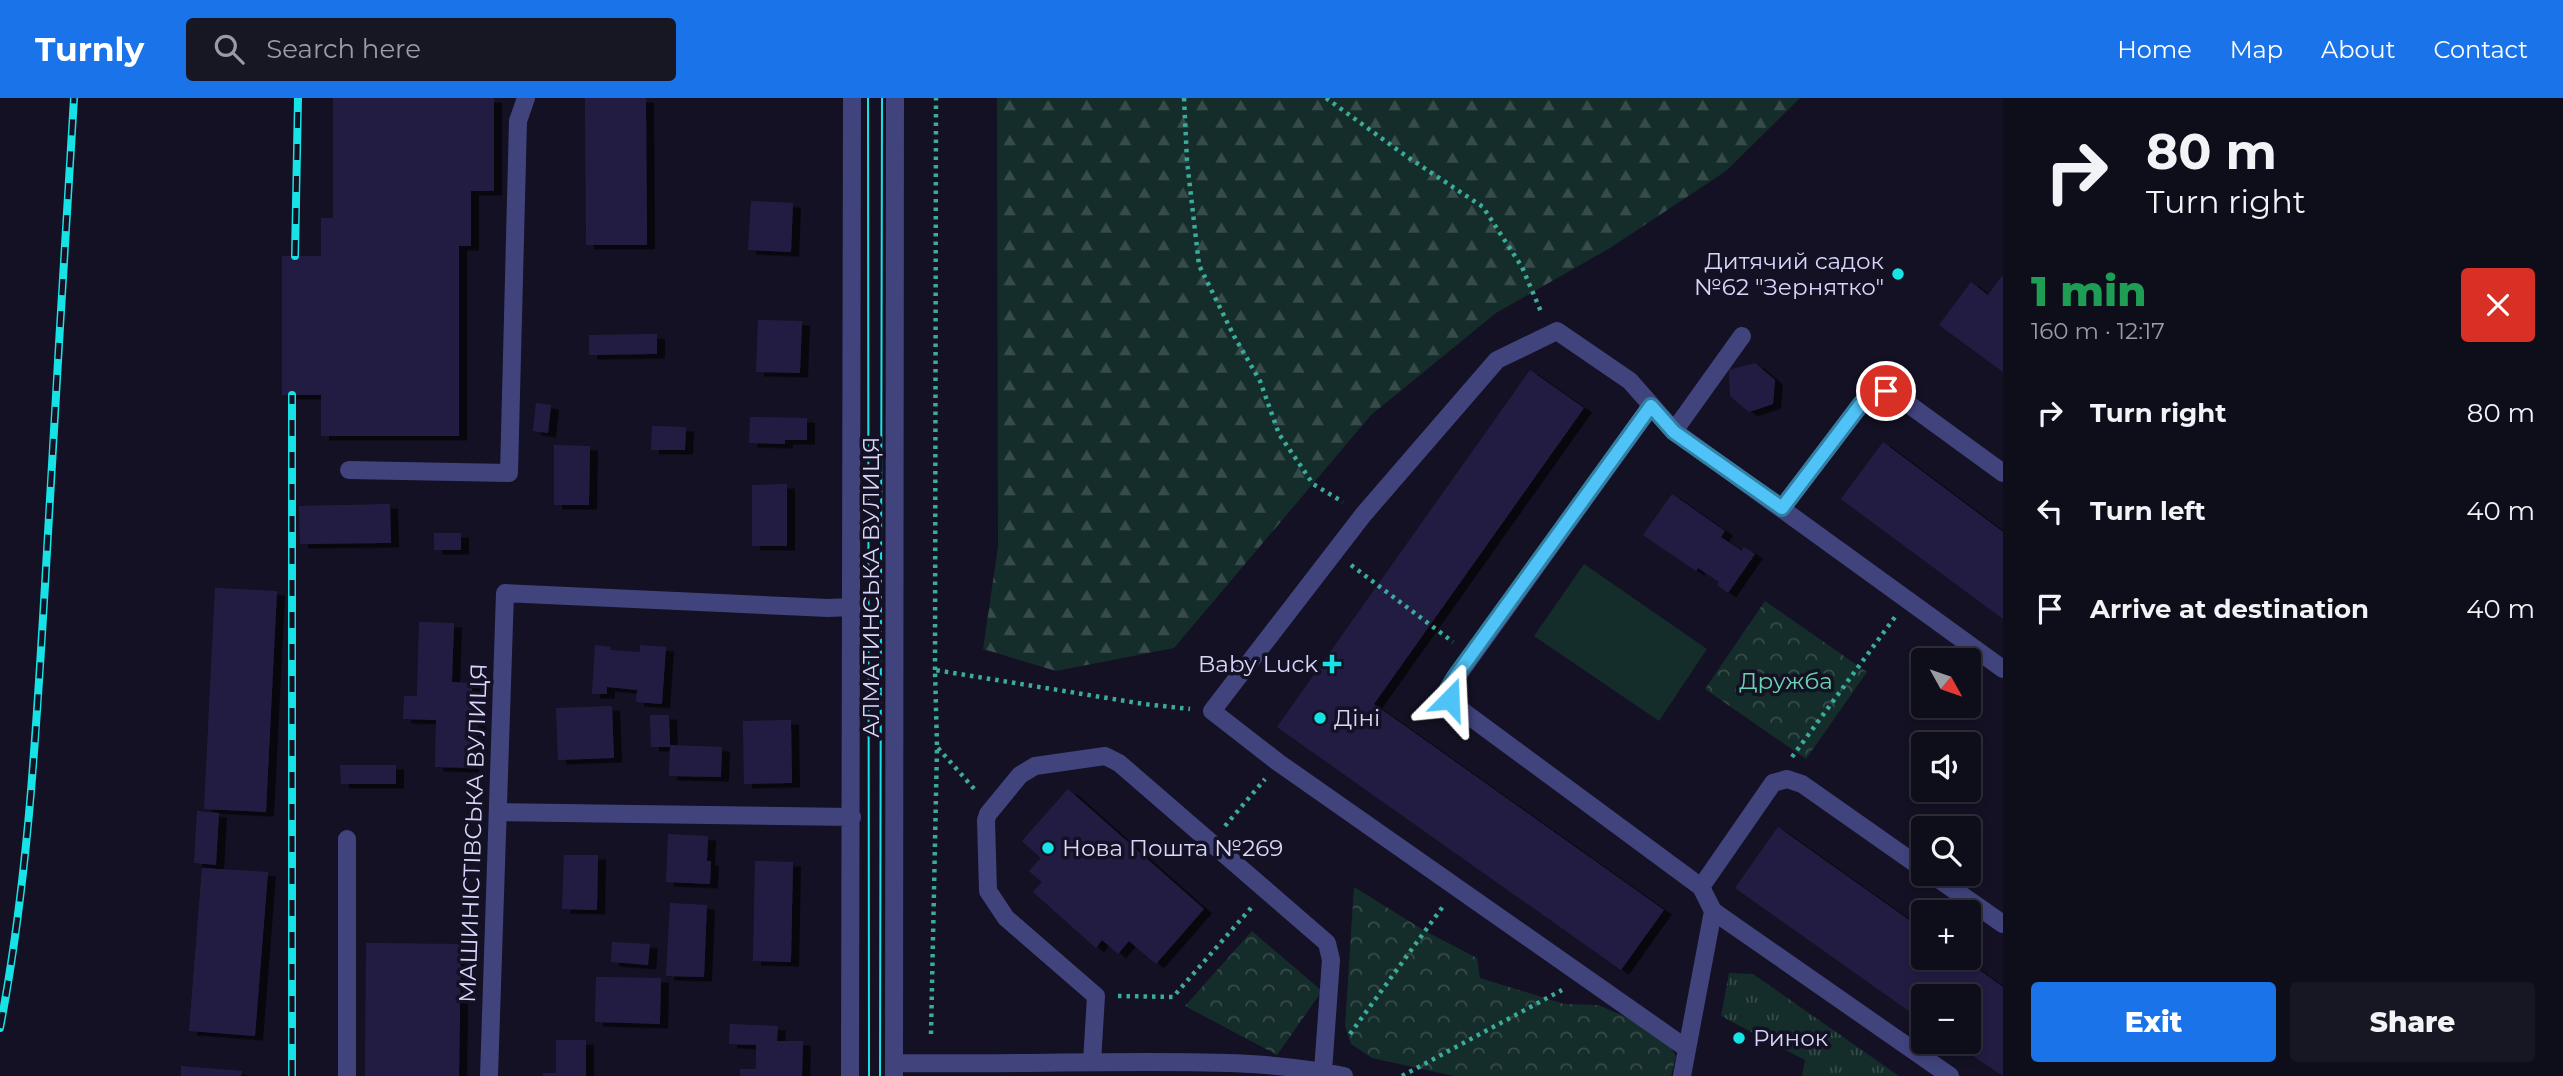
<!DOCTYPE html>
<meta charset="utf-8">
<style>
body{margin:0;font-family:Montserrat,sans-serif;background:#171623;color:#f1f3f6;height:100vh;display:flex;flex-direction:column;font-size:26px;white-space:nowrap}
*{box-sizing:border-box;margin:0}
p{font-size:23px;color:#9b9ca2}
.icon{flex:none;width:38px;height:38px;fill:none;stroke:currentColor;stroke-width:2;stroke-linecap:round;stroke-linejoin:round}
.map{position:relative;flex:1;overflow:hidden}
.details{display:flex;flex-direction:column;background:#0e0d1a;width:560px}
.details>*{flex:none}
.hud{background:#0e0d1a;color:#f1f3f6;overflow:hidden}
.needle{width:46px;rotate:130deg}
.tools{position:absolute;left:1911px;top:550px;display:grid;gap:14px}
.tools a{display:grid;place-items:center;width:70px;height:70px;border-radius:7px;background:#0e0d1a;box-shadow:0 4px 10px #0003,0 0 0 2px #2e2d39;font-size:35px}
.pin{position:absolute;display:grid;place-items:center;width:60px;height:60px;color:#fff;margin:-30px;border:4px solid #fff;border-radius:50%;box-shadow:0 2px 7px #0007}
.me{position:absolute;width:77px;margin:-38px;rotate:21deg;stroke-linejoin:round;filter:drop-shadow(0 0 5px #0008)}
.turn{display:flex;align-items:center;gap:24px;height:147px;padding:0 28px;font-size:32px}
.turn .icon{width:91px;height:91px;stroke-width:2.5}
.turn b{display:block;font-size:49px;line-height:60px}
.round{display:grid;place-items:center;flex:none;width:74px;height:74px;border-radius:7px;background:#171623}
.summary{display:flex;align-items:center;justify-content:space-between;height:119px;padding:0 28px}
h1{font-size:42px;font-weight:800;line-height:52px;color:#1e9e55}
.cta{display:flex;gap:14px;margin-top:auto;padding:14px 28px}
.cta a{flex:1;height:80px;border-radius:7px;background:#1a73e8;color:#fff;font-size:28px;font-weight:800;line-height:80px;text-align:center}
.cta a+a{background:#171623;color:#f1f3f6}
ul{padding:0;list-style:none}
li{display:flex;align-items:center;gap:21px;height:98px;padding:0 28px}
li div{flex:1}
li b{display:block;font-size:26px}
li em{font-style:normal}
header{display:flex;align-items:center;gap:42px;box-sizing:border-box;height:98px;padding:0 35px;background:#1a73e8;color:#fff}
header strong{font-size:33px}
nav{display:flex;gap:38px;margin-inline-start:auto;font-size:24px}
.search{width:490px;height:63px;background:#171623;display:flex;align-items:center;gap:18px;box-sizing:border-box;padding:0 24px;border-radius:7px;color:#9b9ca2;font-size:26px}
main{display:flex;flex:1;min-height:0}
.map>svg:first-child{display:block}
.grass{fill:url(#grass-tufts)}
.forest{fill:url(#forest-firs)}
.park{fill:url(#park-crowns)}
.pitch{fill:#152d2a}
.building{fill:#231f42;filter:url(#shadow)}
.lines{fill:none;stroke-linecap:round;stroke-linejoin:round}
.path{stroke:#3bab9b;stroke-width:4.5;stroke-dasharray:3.5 5;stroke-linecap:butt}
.minor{stroke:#41437d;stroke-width:18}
.tram{stroke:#17e3e7;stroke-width:2}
.rail-casing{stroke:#17e3e7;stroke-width:8}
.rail{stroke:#131123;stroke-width:5;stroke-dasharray:16;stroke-linecap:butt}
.route-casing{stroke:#337fa1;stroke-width:18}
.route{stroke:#4fc3f7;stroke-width:12}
.poi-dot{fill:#17e3e7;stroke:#131123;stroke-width:2.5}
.labels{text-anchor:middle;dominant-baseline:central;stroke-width:7;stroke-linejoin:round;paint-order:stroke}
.poi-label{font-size:23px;fill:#d8d7fb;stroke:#131123;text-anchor:start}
.street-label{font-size:23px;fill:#d8d7fb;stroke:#131123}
.park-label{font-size:23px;fill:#6ad4b1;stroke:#131123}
</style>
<header>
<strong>Turnly</strong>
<div class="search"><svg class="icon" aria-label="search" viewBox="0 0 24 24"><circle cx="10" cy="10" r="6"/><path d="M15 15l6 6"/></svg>Search here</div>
<nav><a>Home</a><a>Map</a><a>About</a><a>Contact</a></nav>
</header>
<main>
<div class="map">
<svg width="2003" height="978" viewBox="0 0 2003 978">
<defs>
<pattern id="grass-tufts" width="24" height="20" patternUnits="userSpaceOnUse" patternTransform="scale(1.75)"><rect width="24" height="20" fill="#152d2a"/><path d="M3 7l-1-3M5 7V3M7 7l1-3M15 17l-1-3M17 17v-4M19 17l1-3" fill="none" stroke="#364b4a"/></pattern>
<pattern id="forest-firs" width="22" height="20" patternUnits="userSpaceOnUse" patternTransform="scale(1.75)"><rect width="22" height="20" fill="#152d2a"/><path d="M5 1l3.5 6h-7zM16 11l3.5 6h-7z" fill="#364b4a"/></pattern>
<pattern id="park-crowns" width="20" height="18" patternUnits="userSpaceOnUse" patternTransform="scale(1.75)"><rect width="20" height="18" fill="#152d2a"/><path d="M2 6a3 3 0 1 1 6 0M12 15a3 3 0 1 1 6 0" fill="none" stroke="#364b4a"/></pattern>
<filter id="shadow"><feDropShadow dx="8" dy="4.5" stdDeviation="0" flood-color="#0009"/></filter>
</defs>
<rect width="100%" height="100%" fill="#131123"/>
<path class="grass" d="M1729 875 1753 876 1899 978H1802L1805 962 1721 918Z"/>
<path class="forest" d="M997 0H1800L1726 73 1610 150 1496 215 1371 317 1174 550 1056 573 983 551 998 449Z"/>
<path class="park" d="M1765 503 1867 574 1806 661 1705 591Z
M1354 789 1425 833 1477 860 1480 880 1564 906 1598 907 1643 926 1667 944 1676 958 1671 978H1454L1372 960 1351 946 1345 928Z
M1252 833 1322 893 1277 957 1185 908Z"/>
<path class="pitch" d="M1584 466 1707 551 1659 623 1534 538Z"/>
<path class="building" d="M333 0H494V93H471V148H459V338H321V297H282V158H321V120H333Z
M585 0H646L647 147H586Z
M751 103 793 105 791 154 748 152Z
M2003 177V274L1939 227 1971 184 1988 197Z
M758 222 802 223 800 275 756 274Z
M657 236V256L589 257V237Z
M1755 265 1775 282 1773 306 1749 314 1730 298 1729 272Z
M1530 272 1584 310 1374 606 1664 812 1621 872 1277 629Z
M536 305 551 307 548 335 533 333Z
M750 319 807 320V342H785V346L749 345Z
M652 328 686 329 685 352H651Z
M1883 344 2003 434V521L1841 401Z
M554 347 590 348 589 407H554Z
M787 386V448H752V387Z
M1672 396 1725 433 1721 439 1742 453 1744 449 1755 456 1728 495 1717 487 1719 484 1698 470 1696 473 1643 437Z
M390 406 391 445 300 446 299 408Z
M434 435H461V452H434Z
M215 490 277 493 266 714 204 711Z
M419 524 454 525 452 584 472 585V612H478L477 638H471V670L435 669 436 622 403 621 404 598H417Z
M595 547 611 549 610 552 640 554V547L666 549 662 606 636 604 637 592 607 589V596H592Z
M612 608 614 660 558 662 556 610Z
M650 617H669L670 649H651Z
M791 622 792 685 744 686 743 623Z
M670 647 722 649 721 679 669 678Z
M340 667H396V686H341Z
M1068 691 1204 811 1156 866 1129 843 1118 856 1102 842 1096 850 1033 794 1042 784 1029 773 1041 760 1022 743Z
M197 713 219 715 216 767 194 765Z
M1778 729 1923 832V859H1961L2003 889V978L1951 943H1969V898H1923V923L1735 790Z
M668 736 708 738 707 763H711L710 786 666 784Z
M564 757H598L597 812 562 811Z
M755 763 793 764 791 864 753 863Z
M202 770 268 774 255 938 189 933Z
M670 805 707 807 704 879 666 878Z
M612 844 650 846 648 867 611 864Z
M366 845 461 846 459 978H365Z
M596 879 661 880 660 926 595 924Z
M730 926 778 928 777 943H803L802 978H740V971H756V947L729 946Z
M556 942H586V978H543V975H556Z
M181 968 242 973 241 978H181Z"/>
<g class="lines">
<path class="path" d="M1184 0 1187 63 1199 167 1234 238 1260 283 1279 336 1313 386 1343 404
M1326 0 1406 58 1483 109 1522 169 1542 216
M1351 467 1453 544
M935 572 936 0
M938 650 976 693
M1792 659 1895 519
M1225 728 1265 681
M1118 898 1173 899 1251 810
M931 936 937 649 935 572 1144 606 1190 611
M1350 936 1444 807
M1402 978 1562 892"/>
<path class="minor" d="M1651 308 1448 591 1450 601 1457 609 1701 789
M1674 333 1742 238
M349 372 509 375 518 23 526 0
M1782 410 1861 306C1875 294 1883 291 1900 300L2003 375
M498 714 852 719
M347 741V978
M1930 775 2003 826
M1713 813 1950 978
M1686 950 1279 665 1212 613 1363 417 1497 262 1557 233 1630 283 1674 333 2003 571
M1092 964 1096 898 1006 820 988 793 986 722 988 716 1020 677 1035 668 1105 658 1119 665 1327 845 1331 862 1323 973
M894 965C978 966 1062 964 1146 964 1212 964 1279 964 1344 978
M489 978 505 495 828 510 852 509
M850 978 852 0
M894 978 895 0
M1682 978 1713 813 1701 789 1773 685 1787 681 1802 686 1923 771"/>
<path class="tram" d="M868 0 869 978
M880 978 882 0"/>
<g class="rail-casing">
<path id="rail" d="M295 158 298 0
M0 930C28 784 36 634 45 487 54 325 64 162 74 0
M292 978V297"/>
</g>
<use href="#rail" class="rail"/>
</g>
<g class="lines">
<g class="route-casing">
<path id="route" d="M1450 601 1448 591 1455 579 1651 308 1674 334 1782 410 1861 306 1874 296 1886 293"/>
</g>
<use href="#route" class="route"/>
</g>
<g class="poi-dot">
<circle cx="1898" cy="176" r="7"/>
<path d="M1328.5 555.5h7v7h7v7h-7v7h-7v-7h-7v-7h7z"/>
<circle cx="1320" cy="620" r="7"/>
<circle cx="1048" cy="750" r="7"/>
<circle cx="1739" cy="940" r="7"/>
</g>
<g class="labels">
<g class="poi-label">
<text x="1884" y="163" text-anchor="end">Дитячий садок<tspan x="1884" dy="26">№62 "Зернятко"</tspan></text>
<text x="1318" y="566" text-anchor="end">Baby Luck</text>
<text x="1334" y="620">Діні</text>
<text x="1062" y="750">Нова Пошта №269</text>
<text x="1753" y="940">Ринок</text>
</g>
<g class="street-label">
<text transform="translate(871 489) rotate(-90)">АЛМАТИНСЬКА ВУЛИЦЯ</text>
<text transform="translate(473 735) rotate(-88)">МАШИНІСТІВСЬКА ВУЛИЦЯ</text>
</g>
<g class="park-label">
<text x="1786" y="583">Дружба</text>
</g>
</g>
</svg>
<div class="tools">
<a><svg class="needle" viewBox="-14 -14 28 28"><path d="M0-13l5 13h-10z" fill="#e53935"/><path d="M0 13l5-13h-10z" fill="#9b9ca2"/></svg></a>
<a><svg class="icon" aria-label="sound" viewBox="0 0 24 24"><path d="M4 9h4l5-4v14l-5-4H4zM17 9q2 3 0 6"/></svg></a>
<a><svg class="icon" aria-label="search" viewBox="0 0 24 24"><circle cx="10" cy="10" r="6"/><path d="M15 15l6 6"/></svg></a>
<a>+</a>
<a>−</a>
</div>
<div class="pin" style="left:1886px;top:293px;background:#d93025"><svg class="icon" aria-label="arrive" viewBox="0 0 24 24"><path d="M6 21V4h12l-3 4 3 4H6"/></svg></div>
<svg class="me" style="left:1450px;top:601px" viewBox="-20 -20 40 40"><path d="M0-17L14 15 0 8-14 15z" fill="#4fc3f7" stroke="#fff" stroke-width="4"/></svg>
</div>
<section class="details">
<div class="hud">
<div class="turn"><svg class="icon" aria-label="right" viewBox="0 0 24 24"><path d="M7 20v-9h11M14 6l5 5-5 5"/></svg><div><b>80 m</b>Turn right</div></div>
</div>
<div class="summary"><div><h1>1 min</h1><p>160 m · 12:17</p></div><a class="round" style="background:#d93025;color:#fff"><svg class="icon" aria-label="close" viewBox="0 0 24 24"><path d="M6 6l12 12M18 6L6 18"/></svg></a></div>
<ul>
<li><svg class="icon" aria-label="right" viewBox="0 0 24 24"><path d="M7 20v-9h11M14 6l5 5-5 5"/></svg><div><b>Turn right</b></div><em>80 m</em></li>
<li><svg class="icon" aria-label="left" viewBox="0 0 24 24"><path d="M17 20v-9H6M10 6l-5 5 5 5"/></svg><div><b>Turn left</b></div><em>40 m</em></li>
<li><svg class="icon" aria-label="arrive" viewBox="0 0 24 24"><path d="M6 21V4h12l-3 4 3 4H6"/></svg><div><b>Arrive at destination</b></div><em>40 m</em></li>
</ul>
<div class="cta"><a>Exit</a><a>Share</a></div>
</section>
</main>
